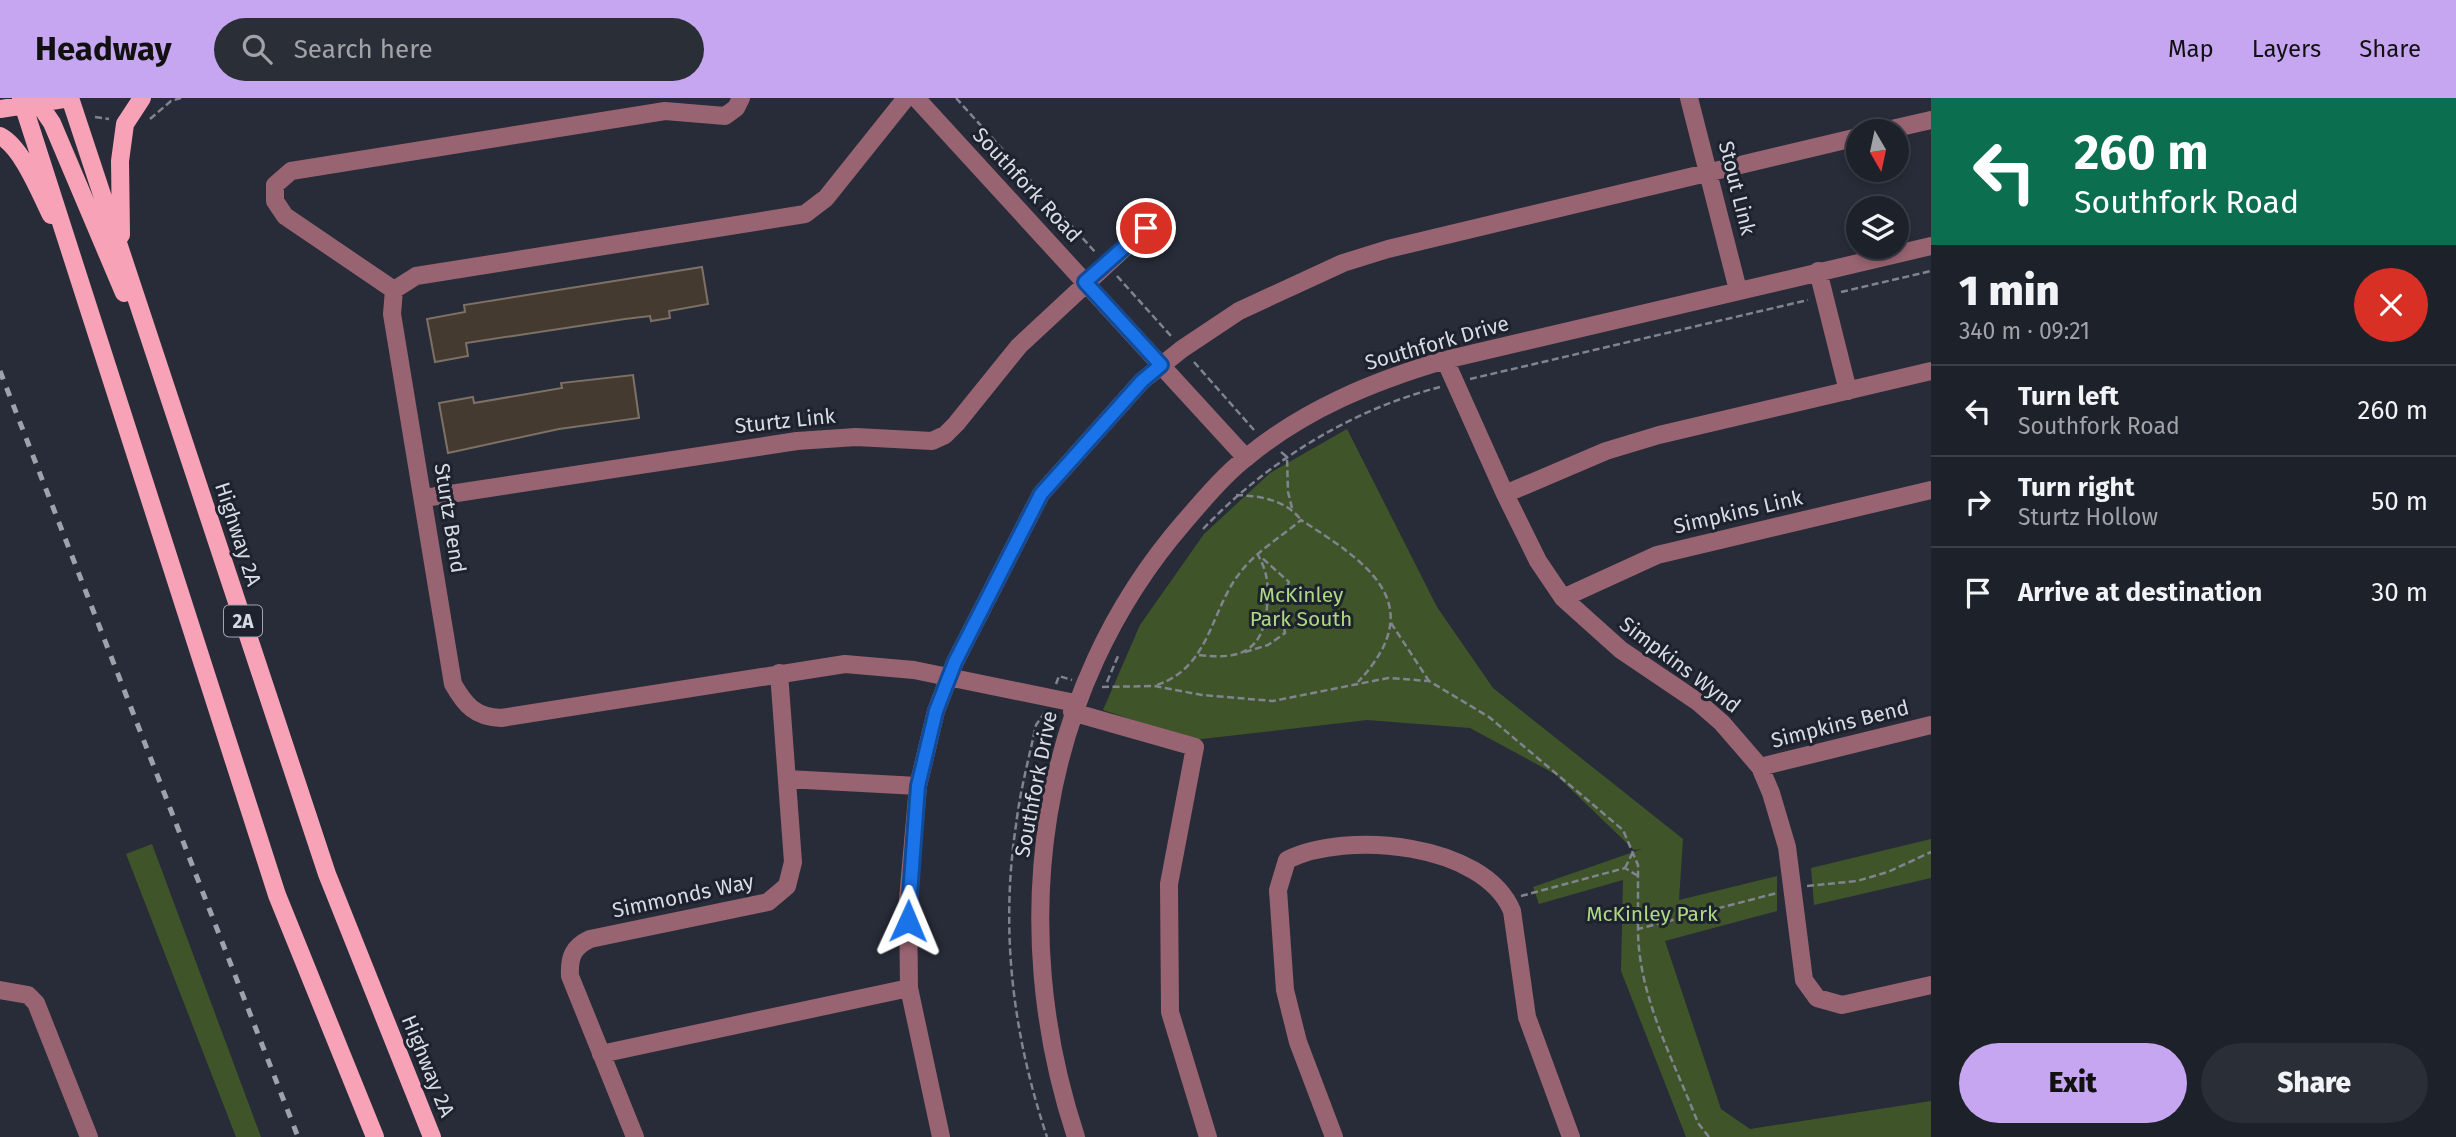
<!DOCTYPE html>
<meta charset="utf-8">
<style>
body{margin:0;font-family:"Fira Sans",sans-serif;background:#2a2e36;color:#f1f3f6;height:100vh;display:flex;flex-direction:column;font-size:26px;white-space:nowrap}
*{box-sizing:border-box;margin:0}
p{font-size:23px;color:#a0a3a8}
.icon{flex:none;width:38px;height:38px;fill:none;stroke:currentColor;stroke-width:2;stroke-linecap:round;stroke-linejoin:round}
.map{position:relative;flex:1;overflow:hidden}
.panel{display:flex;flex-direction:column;background:#1d212a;width:525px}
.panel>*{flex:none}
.guide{background:#0b6e4f;color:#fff;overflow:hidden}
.needle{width:46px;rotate:171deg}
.buttons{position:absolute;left:1846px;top:21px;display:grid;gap:14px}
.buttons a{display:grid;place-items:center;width:63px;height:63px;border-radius:50%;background:#1d212a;box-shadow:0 4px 10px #0003,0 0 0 2px #3b3e47;font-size:35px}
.pin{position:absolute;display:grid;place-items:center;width:60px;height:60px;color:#fff;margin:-30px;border:4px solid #fff;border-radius:50%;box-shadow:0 2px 7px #0007}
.me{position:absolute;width:77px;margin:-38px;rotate:1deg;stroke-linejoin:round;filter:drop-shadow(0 0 5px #0008)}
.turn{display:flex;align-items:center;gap:24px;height:147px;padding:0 28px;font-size:32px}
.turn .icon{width:91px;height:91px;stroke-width:2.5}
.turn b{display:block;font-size:49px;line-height:60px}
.round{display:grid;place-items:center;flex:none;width:74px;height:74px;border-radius:37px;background:#2a2e36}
.summary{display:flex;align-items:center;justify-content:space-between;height:119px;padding:0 28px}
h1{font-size:42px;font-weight:800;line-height:52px}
.primary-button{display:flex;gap:14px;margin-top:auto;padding:14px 28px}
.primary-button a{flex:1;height:80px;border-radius:42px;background:#c6a6f0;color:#111;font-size:28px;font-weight:800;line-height:80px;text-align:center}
.primary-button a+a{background:#2a2e36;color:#f1f3f6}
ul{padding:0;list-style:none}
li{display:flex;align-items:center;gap:21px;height:91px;padding:0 28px;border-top:2px solid #3b3e47}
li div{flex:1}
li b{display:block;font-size:26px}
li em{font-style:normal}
header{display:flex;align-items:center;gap:42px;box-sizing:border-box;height:98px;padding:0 35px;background:#c6a6f0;color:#111}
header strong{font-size:33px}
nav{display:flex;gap:38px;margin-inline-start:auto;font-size:24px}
.search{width:490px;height:63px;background:#2a2e36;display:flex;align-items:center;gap:18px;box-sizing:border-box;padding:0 24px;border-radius:38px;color:#a0a3a8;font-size:26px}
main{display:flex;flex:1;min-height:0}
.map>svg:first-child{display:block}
.green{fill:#3f5529}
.building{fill:#443a30;stroke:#7d7166;stroke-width:2}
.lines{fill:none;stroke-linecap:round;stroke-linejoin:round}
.path{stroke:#7f848e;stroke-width:2.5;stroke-dasharray:7 3.5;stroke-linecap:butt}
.minor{stroke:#996471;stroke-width:18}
.major{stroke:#f8a2b8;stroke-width:18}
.rail{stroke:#9da2ab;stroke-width:5;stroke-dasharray:9 9;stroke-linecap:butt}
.route-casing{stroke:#114b97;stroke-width:18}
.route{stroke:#1a73e8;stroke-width:12}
.labels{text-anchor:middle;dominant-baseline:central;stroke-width:6;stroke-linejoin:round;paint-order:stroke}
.shield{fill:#1e222e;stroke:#a0a4ad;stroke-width:2}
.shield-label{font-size:19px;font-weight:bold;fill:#d7dbe3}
.street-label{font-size:21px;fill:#d7dbe3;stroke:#1e222e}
.park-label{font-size:21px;fill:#add981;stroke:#1e222e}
</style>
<header>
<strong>Headway</strong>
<div class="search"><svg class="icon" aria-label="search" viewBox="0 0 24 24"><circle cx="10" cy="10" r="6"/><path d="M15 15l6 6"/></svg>Search here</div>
<nav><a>Map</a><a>Layers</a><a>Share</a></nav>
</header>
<main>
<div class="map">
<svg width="1931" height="1039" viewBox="0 0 1931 1039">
<rect width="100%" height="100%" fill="#272c38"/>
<path class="green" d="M1347 331 1437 509 1493 590 1683 741 1679 802 1777 778V813L1665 843 1721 1011 1750 1031 1931 1003V1039H1686L1621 873 1623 782 1539 806 1533 789 1642 751 1634 752 1555 676 1470 630 1367 622 1193 642 1103 612 1140 527 1204 436 1270 375Z
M1931 741V780L1814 807 1811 770Z
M152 746 261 1039H236L126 756Z"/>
<path class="building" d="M702 169 708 206 669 213 670 220 651 223 650 218 625 221 466 245 468 258 435 264 427 221 465 214 464 207Z
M633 277 639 320 559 331 448 355 439 305 473 299 474 305 562 290 561 285Z"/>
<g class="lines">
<path class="path" d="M956 0 1096 155
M95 19 109 21
M150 21 171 3 181 0
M1117 178 1171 238
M1841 194 1931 173
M1194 264 1254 332
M1470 281 1808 202
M1281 354 1287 359 1288 394 1292 410
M1236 397C1261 398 1286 402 1301 422
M1203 431C1267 364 1350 312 1440 289
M1391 525 1429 583
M1245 554 1268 547 1285 535 1280 507 1289 484 1261 459
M1199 557C1240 562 1263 554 1267 509 1268 488 1269 477 1258 457
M1107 584 1118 558
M1056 586 1059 578 1072 582
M1157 587C1210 569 1210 514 1239 476 1254 455 1281 439 1301 422 1368 465 1431 506 1358 584
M1102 589 1154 588 1202 597 1273 603 1388 580 1429 583 1489 619 1623 732 1638 767V831
M1045 614 1036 627C1029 660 1020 693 1016 727 1000 834 1013 937 1047 1039
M1625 770 1633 754
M1807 788 1857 783 1888 774 1931 754
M1521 798 1625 770 1638 778
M1638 813 1659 825
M1709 1039 1698 1025C1674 963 1638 898 1638 831L1777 795"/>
<path class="minor" d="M906 0 826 100 805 116 416 178 394 192 392 216 453 586C465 607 475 619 501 620L845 566 914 572 1075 605
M916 0 1246 360
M1689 0 1738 192
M1883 33 1931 22
M1818 173 1848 293
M394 192 285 118 275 103V87L291 73 665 13 725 18 736 10 741 0
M1445 262 1505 396 1538 463 1563 500 1621 552 1698 604 1722 625 1760 669 1771 695 1787 749 1804 882 1817 900 1842 907 1931 887
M1505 396 1606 353 1659 337 1931 273
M424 400 797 343 856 339 932 343 945 337 956 326 1019 248 1146 130
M1563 500 1657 457 1931 392
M1072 614 1195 649 1169 786 1170 914 1208 1039
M1760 669 1931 627
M787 681 918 688
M0 892 28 897 36 905 89 1039
M601 956 909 890
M635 1039 570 878C569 859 573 849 590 841L768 804 787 788 793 764 779 575
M941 1039 909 890 908 801 918 688 936 613 955 564 1041 396 1142 283 1182 251 1239 213 1343 165 1388 151 1858 39
M1076 1039C1006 828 1037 593 1185 423 1204 401 1224 377 1247 359 1305 311 1374 283 1445 262L1931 148
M1334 1039 1298 944 1285 892 1278 792 1287 762C1346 732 1484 745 1512 813L1527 919 1571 1039"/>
<path class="major" d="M21 0 277 797 375 1039
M35 0 52 25 124 195
M70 0 327 776 432 1039
M0 11 70 0
M0 38C22 49 40 95 51 117
M121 137 120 63 125 26 142 0"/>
<path class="rail" d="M0 273 298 1039"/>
</g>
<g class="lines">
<g class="route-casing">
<path id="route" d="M908 823 918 688 936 613 955 564 1041 396 1142 283 1161 267 1085 184 1146 130"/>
</g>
<use href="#route" class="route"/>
</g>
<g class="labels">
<rect class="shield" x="224" y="507.5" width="38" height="31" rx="5"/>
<g class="shield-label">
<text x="243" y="523">2A</text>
</g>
<g class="street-label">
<text transform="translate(1027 87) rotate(47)">Southfork Road</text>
<text transform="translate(1737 90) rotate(76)">Stout Link</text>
<text transform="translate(1437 245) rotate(-16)">Southfork Drive</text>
<text transform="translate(785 323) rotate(-6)">Sturtz Link</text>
<text transform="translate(1738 414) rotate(-13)">Simpkins Link</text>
<text transform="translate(450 420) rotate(81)">Sturtz Bend</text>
<text transform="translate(238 436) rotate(72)">Highway 2A</text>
<text transform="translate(1680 567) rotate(37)">Simpkins Wynd</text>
<text transform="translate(1840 626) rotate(-14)">Simpkins Bend</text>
<text transform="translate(1036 686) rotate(-79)">Southfork Drive</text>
<text transform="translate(683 798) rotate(-12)">Simmonds Way</text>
<text transform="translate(428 968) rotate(68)">Highway 2A</text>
</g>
<g class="park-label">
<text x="1301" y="497">McKinley<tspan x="1301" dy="24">Park South</tspan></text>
<text x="1652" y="816">McKinley Park</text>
</g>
</g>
</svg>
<div class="buttons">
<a><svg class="needle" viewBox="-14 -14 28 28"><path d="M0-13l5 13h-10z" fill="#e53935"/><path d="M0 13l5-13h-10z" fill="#a0a3a8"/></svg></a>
<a><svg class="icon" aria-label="layers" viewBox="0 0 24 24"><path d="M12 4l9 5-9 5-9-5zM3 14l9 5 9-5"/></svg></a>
</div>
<div class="pin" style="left:1146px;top:130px;background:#d93025"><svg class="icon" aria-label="arrive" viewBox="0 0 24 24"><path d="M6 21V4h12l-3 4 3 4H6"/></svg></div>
<svg class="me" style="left:908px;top:823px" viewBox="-20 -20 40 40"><path d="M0-17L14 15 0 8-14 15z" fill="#1a73e8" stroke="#fff" stroke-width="4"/></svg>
</div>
<section class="panel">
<div class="guide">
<div class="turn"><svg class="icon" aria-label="left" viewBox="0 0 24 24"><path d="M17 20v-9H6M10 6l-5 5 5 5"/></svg><div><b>260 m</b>Southfork Road</div></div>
</div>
<div class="summary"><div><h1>1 min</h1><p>340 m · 09:21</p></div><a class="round" style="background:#d93025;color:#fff"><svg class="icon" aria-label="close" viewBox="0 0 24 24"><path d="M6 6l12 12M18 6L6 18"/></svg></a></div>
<ul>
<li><svg class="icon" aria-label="left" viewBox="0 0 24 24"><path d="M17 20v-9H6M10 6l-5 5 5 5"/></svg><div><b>Turn left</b><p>Southfork Road</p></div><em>260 m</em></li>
<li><svg class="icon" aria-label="right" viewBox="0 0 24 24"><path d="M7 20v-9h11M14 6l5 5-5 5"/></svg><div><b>Turn right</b><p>Sturtz Hollow</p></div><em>50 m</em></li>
<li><svg class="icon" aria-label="arrive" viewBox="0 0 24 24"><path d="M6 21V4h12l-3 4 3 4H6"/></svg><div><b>Arrive at destination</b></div><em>30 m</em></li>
</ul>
<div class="primary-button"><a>Exit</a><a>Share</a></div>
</section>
</main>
